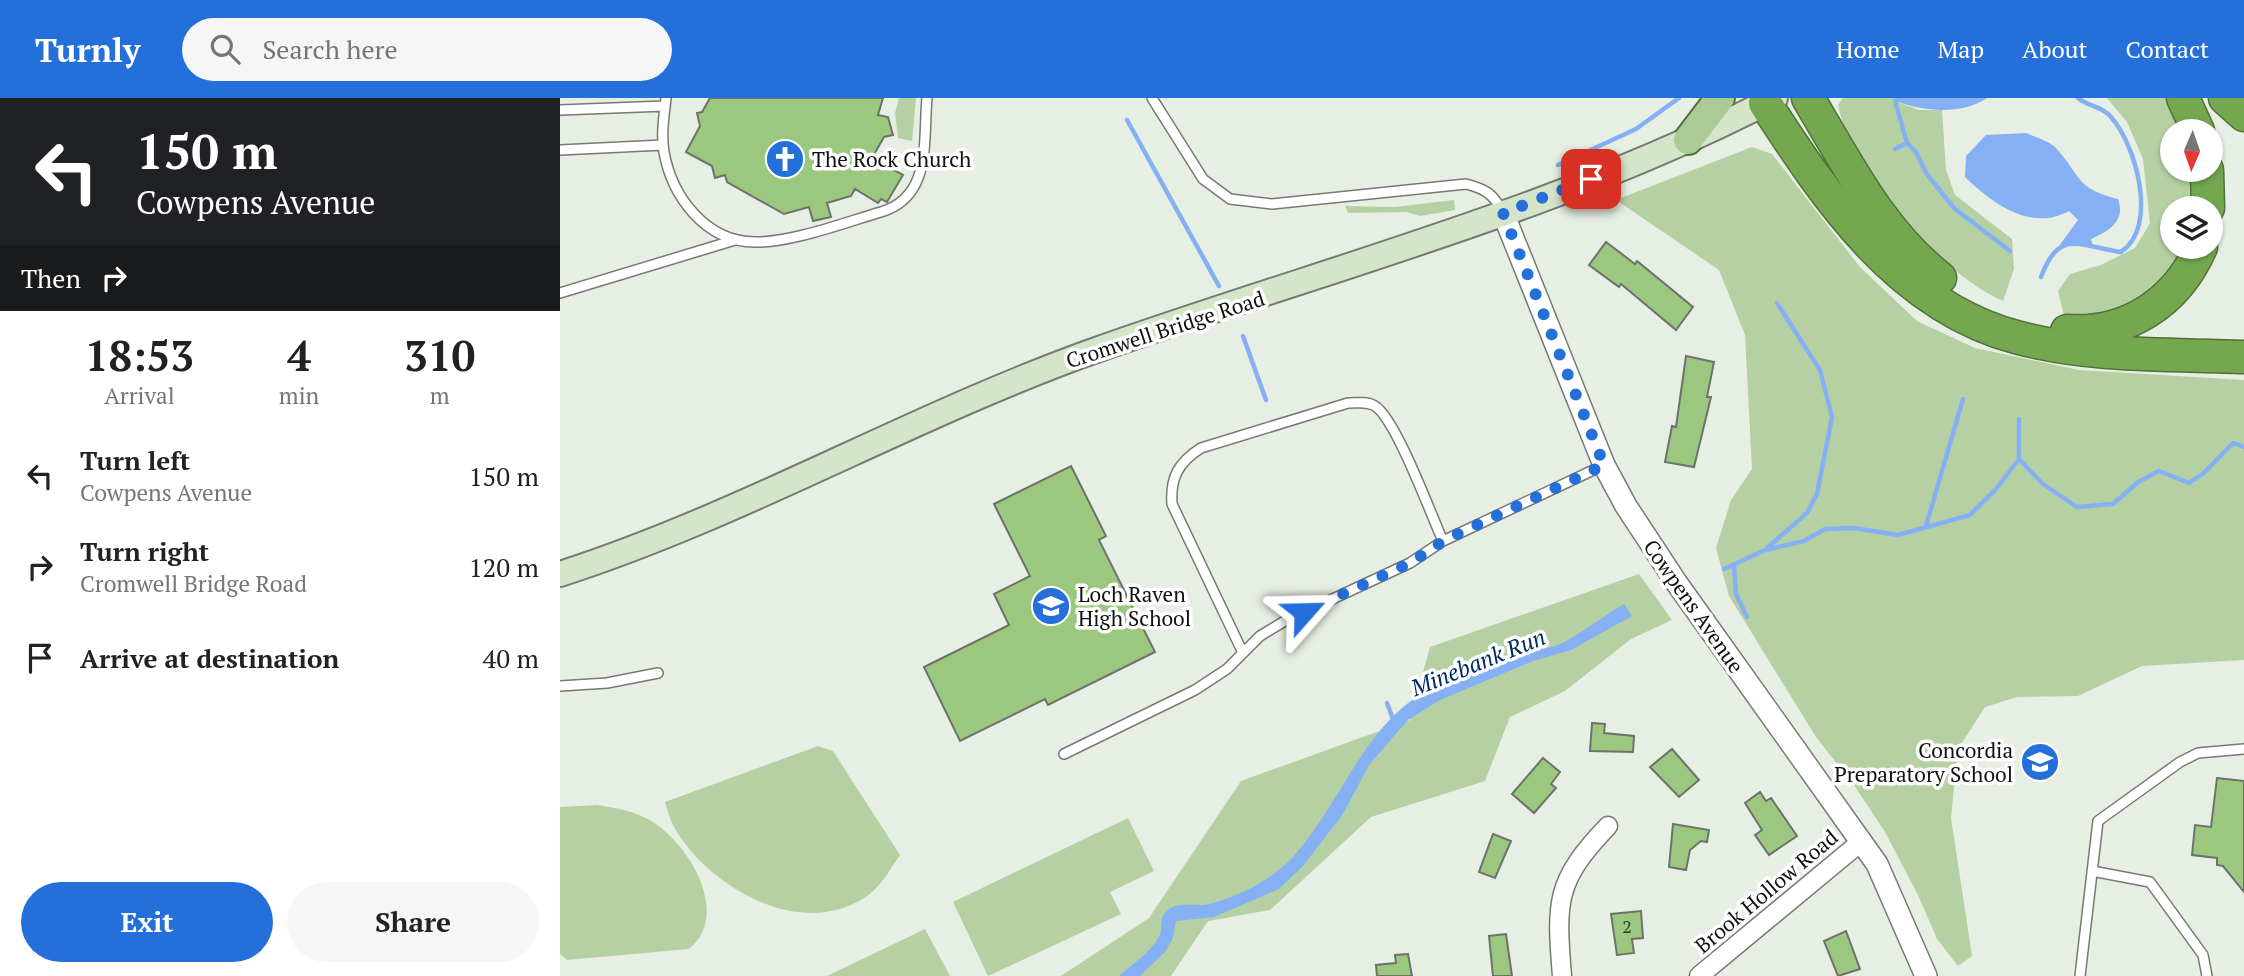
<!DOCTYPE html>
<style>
body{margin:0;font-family:"PT Serif",serif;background:#f6f6f6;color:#222;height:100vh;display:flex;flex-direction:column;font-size:26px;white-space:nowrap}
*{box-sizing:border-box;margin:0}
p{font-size:23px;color:#767676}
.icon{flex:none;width:38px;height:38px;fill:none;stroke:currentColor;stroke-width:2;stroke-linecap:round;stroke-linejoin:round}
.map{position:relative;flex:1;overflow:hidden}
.sheet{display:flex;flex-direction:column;background:#fff;width:560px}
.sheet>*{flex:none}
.hud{background:#202124;color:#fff;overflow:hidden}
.needle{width:46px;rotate:182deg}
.fabs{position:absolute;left:1600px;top:21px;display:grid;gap:14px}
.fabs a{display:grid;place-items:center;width:63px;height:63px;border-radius:50%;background:#fff;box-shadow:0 2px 5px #0004;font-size:35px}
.pin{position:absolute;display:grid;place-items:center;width:60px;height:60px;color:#fff;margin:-30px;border-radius:14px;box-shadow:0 4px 10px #0006}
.me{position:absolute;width:77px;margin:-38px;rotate:65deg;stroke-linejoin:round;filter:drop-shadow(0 0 5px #0008)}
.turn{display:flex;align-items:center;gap:24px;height:147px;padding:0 21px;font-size:32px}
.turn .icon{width:91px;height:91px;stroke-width:2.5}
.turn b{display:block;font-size:49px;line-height:60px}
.then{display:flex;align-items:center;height:66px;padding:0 21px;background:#0003;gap:14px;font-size:26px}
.eta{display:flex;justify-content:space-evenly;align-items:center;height:119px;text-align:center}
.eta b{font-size:42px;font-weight:700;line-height:49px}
.cta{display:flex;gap:14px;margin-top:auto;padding:14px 21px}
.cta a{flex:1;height:80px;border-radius:42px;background:#246fda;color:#fff;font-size:28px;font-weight:700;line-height:80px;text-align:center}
.cta a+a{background:#f6f6f6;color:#222}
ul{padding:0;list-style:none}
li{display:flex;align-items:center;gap:21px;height:91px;padding:0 21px}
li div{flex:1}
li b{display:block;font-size:26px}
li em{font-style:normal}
header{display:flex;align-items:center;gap:42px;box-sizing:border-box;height:98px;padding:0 35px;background:#246fda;color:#fff}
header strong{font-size:33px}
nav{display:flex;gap:38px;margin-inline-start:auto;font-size:24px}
.search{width:490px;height:63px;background:#f6f6f6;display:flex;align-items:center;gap:18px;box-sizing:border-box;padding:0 24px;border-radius:38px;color:#767676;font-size:26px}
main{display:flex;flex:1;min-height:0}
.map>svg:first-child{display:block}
.green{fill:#b5d1a4}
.water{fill:#85b1f4}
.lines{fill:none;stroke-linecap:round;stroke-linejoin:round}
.stream{stroke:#85b1f4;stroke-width:4.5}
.building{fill:#9cc77f;stroke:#6d736a;stroke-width:2}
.service-casing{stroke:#757b72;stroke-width:12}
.minor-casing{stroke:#757b72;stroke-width:21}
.tertiary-casing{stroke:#757b72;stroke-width:24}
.secondary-casing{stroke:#757b72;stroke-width:28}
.primary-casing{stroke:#517238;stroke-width:32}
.motorway-casing{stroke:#517238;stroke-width:35}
.service{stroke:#fff;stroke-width:9}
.minor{stroke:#fff;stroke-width:18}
.tertiary{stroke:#fff;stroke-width:21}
.secondary{stroke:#d5e5ca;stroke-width:24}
.primary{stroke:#acca95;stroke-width:28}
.motorway{stroke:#74a74f;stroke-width:32}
.route{stroke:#246fda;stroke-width:12;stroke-dasharray:0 21.6}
.labels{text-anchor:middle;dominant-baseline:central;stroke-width:7;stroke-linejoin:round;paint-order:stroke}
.number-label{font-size:18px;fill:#323e2a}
.poi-label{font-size:21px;fill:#0f110d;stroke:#fff;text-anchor:start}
.street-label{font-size:21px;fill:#0f110d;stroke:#fff}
.water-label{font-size:23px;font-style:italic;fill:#012a63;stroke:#fff}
</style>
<header>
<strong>Turnly</strong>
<div class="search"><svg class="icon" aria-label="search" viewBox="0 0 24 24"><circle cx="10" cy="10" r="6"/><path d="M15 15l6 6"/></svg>Search here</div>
<nav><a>Home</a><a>Map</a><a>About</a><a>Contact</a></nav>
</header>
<main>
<section class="sheet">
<div class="hud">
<div class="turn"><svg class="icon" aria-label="left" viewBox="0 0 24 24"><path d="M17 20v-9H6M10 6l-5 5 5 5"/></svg><div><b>150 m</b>Cowpens Avenue</div></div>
<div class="then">Then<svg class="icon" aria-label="right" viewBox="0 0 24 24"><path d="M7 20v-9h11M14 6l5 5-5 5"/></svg></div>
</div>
<div class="eta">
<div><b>18:53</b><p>Arrival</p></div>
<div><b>4</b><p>min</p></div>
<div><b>310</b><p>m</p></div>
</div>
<ul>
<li><svg class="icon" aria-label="left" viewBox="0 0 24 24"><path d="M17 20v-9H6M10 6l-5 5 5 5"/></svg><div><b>Turn left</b><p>Cowpens Avenue</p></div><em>150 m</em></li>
<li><svg class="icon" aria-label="right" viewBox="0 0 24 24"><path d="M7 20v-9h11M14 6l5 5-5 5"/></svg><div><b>Turn right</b><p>Cromwell Bridge Road</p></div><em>120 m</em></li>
<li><svg class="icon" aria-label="arrive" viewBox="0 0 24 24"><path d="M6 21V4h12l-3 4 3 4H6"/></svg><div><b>Arrive at destination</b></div><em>40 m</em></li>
</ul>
<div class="cta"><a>Exit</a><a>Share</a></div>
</section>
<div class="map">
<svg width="1684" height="878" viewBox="0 0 1684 878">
<rect width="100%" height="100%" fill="#e7eee3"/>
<path class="green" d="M339 0H356L352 43 338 40 335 15Z
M1283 0H1335V3L1359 12H1382L1386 72 1395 97 1452 141 1454 171 1443 203C1380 176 1291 73 1278 7Z
M1547 0H1608L1625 33H1612V72H1634L1635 110H1612V149H1628L1600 192 1570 213 1505 222 1498 193 1510 176 1541 167 1575 150 1590 125 1583 61 1567 24Z
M1192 49 1212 56 1300 169 1357 223 1415 250 1519 272 1684 282V562L1582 568 1518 598 1457 599 1425 609 1398 651 1391 720 1412 858 1398 868 1377 841 1359 799 1325 734 1296 690 1256 639 1169 498 1156 450 1171 402 1192 371 1185 237 1159 172 1056 102Z
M894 102 895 112 860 118 847 114 788 115 785 108 835 109Z
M1079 476 1112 522 1071 541 1005 593 950 619 925 683 811 719 710 812 648 823 611 878H501L589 820 681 683 850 622 870 549Z
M258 648 273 653 340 757C331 770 323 785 311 795 247 845 153 792 117 734 111 725 108 714 105 704Z
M37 707C57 710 75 713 93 724 130 748 171 816 129 851L7 862 0 856V709Z
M568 720 594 773 550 794 561 816 428 878 393 804Z
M365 831 390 878H267Z"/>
<path class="water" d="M1335 0H1427C1401 18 1363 13 1335 3Z
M1466 35C1475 39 1490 43 1496 50 1522 79 1515 90 1558 101 1566 123 1549 133 1531 141L1533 148H1499L1518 122 1509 113C1471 134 1433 106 1405 79L1406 58 1426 37Z
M1064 506 1072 518 1011 552 973 563 880 602 848 622 809 667 783 716 743 768 719 791 654 819 616 823 613 840 605 854 580 878H559C571 867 594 852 600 836 603 827 599 819 608 812 618 803 637 809 649 806 679 798 710 783 732 760 782 705 800 632 867 592 891 579 923 564 950 557 967 551 990 553 1006 543 1026 532 1044 518 1064 506Z"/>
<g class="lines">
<path class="stream" d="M1335 3 1347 45 1356 54 1366 75 1394 110 1450 153
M567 22 659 188
M1335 51 1347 45
M998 67 1076 31 1119 0
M1481 179C1499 130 1519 148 1561 154 1599 129 1576 47 1551 19 1544 9 1527 8 1518 0
M683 238 706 302
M1459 361V321
M1366 428 1403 301
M1206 451 1247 415 1257 396 1272 319 1260 272 1217 205
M1174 468 1176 496 1187 519
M1164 471 1205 452 1244 443 1265 431 1294 430 1338 437 1410 417 1436 391 1459 361 1483 386 1517 409 1553 406 1578 384 1599 373 1629 385 1644 375 1673 345 1684 349
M827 605 833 621"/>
</g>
<path class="building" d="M150 0H323L318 17 328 19 333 37 324 39 312 60 343 77 327 104 321 101 318 105 295 91 291 98 267 105 271 119 253 123 249 109 224 116 167 84 165 77 155 80 152 68 126 54 140 28 137 15 142 14Z
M1046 144 1075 166 1077 163 1133 209 1116 232 1061 186 1059 189 1029 167Z
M1126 258 1154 264 1147 299H1151L1134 369 1105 364 1112 328 1116 329Z
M511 368 546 438 539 442 595 554 488 607 485 601 400 643 364 569 449 527 434 496 470 478 434 406Z
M1032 625 1045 626 1044 635 1074 638 1073 654 1030 653Z
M1112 651 1139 682 1119 699 1090 669Z
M983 660 1000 674 991 686 996 690 974 715 952 696Z
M1657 680 1684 683V794L1663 768 1657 767V760L1632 757 1635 727 1651 729Z
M1200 694 1206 703 1211 700 1237 738 1209 757 1195 737 1202 732 1185 705Z
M1113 726 1149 732 1147 744 1141 743 1130 752 1126 772 1109 769Z
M933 736 951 743 935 780 919 774Z
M1081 813 1083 840 1072 841 1074 855 1057 857 1051 816Z
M1286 833 1300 871 1278 878 1264 843Z
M946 836 952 878H933L929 838Z
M848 856 852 878H817L816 867 836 865 835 857Z"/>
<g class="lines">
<g class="service-casing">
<path id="service" d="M106 0C104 18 101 36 104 54 112 99 146 144 195 144 231 145 286 124 321 114 372 99 363 44 367 0
M592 0 643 81 670 101 712 106 906 86C925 91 932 95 942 112
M0 12 105 8
M0 52 103 47
M0 195 175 142
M683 555 612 406C610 379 619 364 641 350L788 305C798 305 807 303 815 308 836 321 871 417 883 443
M0 588 47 585 98 575
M504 656 635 592 667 571 700 538 723 524 850 465 883 443 1044 367
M1532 773 1590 784 1643 857 1647 878
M1520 878 1538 723 1620 664 1638 655 1684 651"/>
</g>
<g class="minor-casing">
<path id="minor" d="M1002 878C996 804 995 783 1048 728
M1139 878 1302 743"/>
</g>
<g class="tertiary-casing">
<path id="tertiary" d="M943 115 1044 367 1066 408 1116 484 1317 766 1366 878"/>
</g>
<g class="secondary-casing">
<path id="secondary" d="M0 476C186 416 355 316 539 251 765 171 1001 111 1215 0"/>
</g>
<g class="primary-casing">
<path id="primary" d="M1128 42 1160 0"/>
</g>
<g class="motorway-casing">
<path id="motorway" d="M1248 0C1287 65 1320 133 1380 180
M1623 0 1638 33
M1665 0 1684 17
M1205 5C1267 101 1339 208 1456 239 1529 259 1609 256 1684 259
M1647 72 1648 110
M1507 233C1568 237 1617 204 1641 149"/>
</g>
<use href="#service" class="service"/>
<use href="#minor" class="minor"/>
<use href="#tertiary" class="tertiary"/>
<use href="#secondary" class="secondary"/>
<use href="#primary" class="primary"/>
<use href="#motorway" class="motorway"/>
</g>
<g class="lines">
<path class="route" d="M744 514 850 465 883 443 1044 367 943 115 1031 81"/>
</g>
<defs>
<g id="church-disc" transform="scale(2.0125)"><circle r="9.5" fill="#246fda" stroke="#fff"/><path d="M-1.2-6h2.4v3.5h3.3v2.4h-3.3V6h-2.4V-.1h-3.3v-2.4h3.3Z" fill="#fff"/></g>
<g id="school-disc" transform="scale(2.0125)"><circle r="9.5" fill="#246fda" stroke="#fff"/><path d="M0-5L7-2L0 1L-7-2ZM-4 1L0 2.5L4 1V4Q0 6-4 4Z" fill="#fff"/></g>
</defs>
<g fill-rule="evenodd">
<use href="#church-disc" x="225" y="61"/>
<use href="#school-disc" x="491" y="508"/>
<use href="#school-disc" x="1480" y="664"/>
</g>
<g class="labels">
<g class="number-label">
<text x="1067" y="828">2</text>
</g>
<g class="poi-label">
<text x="252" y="61">The Rock Church</text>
<text x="518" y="496">Loch Raven<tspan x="518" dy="24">High School</tspan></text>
<text x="1453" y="652" text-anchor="end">Concordia<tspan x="1453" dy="24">Preparatory School</tspan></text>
</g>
<g class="street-label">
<text transform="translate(605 231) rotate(-18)">Cromwell Bridge Road</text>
<text transform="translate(1134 508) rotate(55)">Cowpens Avenue</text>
<text transform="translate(1206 793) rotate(-40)">Brook Hollow Road</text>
</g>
<g class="water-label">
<text transform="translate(918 564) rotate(-22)">Minebank Run</text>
</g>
</g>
</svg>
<div class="fabs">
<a><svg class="needle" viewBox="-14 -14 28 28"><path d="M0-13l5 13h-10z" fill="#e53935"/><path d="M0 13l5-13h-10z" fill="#767676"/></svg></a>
<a><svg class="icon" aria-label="layers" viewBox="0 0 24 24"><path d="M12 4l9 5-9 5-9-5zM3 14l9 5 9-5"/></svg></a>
</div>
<div class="pin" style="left:1031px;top:81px;background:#d93025"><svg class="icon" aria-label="arrive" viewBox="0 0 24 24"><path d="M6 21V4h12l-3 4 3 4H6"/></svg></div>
<svg class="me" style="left:744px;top:514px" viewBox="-20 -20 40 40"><path d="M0-17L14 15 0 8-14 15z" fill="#246fda" stroke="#fff" stroke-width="4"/></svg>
</div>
</main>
